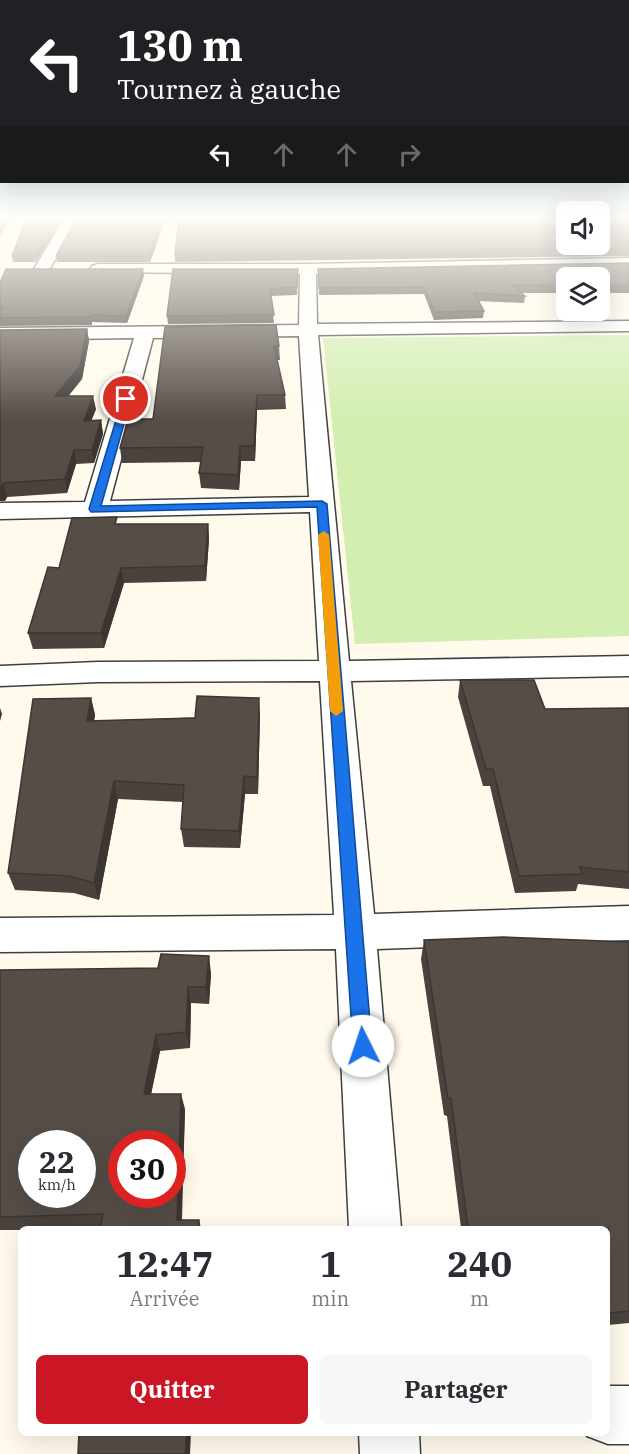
<!DOCTYPE html>
<html lang="fr">
<meta charset="utf-8">
<style>
body{margin:0;font-family:"IBM Plex Serif",serif;background:#f7f7f7;color:#2b2b33;height:100vh;display:flex;flex-direction:column;font-size:22px;white-space:nowrap}
*{box-sizing:border-box;margin:0}
p{font-size:20px;color:#7c7c81}
.icon{flex:none;width:33px;height:33px;fill:none;stroke:currentColor;stroke-width:2;stroke-linecap:round;stroke-linejoin:round}
.map{position:relative;flex:1;overflow:hidden}
.sheet{position:absolute;left:18px;top:1226px;width:592px;height:210px;display:flex;flex-direction:column;background:#fff;border-radius:9px;box-shadow:0 6px 24px #0002}
.sheet>*{flex:none}
.top-card{position:absolute;left:0px;top:0px;width:630px;height:183px;box-shadow:0 6px 24px #0002;background:#202124;color:#fff;overflow:hidden}
.tools{position:absolute;left:556px;top:201px;display:grid;gap:12px}
.tools a{display:grid;place-items:center;width:54px;height:54px;border-radius:9px;background:#fff;box-shadow:0 6px 24px #0002;font-size:30px}
.speed{position:absolute;left:18px;top:1130px;display:flex;gap:12px;font-size:30px;font-weight:700;text-align:center}
.speed>*{display:grid;place-content:center;width:78px;height:78px;border-radius:50%;background:#fff;box-shadow:0 6px 24px #0002;line-height:1}
.speed small{font-size:15px;font-weight:400}
.speed .limit{border:9px solid #d22;background:#fff;color:#111}
.pin{position:absolute;display:grid;place-items:center;width:51px;height:51px;color:#fff;margin:-26px;border:3px solid #fff;border-radius:50%;box-shadow:0 2px 6px #0007}
.me{position:absolute;width:66px;margin:-33px;rotate:356deg;stroke-linejoin:round;filter:drop-shadow(0 0 4px #0008)}
.turn{display:flex;align-items:center;gap:21px;height:126px;padding:0 18px;font-size:27px}
.turn .icon{width:78px;height:78px;stroke-width:2.5}
.turn b{display:block;font-size:42px;line-height:51px}
.lanes{display:flex;align-items:center;height:57px;padding:0 18px;background:#0003;justify-content:center;gap:30px;direction:ltr}
.lanes .off{opacity:.35}
.eta{display:flex;justify-content:space-evenly;align-items:center;height:102px;text-align:center}
.eta b{font-size:36px;font-weight:700;line-height:42px}
.action{display:flex;gap:12px;margin-top:auto;padding:12px 18px}
.action a{flex:1;height:69px;border-radius:9px;background:#ca1625;color:#fff;font-size:24px;font-weight:700;line-height:69px;text-align:center}
.action a+a{background:#f7f7f7;color:#2b2b33}
.map>svg:first-child{display:block}
.green{fill:#d2eeb1}
.lines{fill:none;stroke-linecap:round;stroke-linejoin:round}
.minor-casing{stroke:#3f3f3f;stroke-width:3}
.minor{fill:#fff;fill-rule:evenodd}
.wall{fill:#4a423d}
.shaded-wall{fill:#3c3632}
.building{fill:#564d47;stroke:#3c3632;stroke-width:1.5;fill-rule:evenodd}
.route{fill:#1a73e8;stroke:#114b97;stroke-width:1.5}
.slow{fill:#f59e0b}
</style>
<div class="map">
<svg width="629" height="1454" viewBox="0 0 629 1454">
<rect width="100%" height="100%" fill="#fffaeb"/>
<path class="green" d="M629 335V636L355 644 323 338Z"/>
<g class="lines">
<g class="minor-casing">
<path id="minor" d="M65 217H384L377 221 75 224 48 272H36L34 269Z
M543 217H557L567 228V242L562 241Z
M629 258V268L316 274 317 324 629 321V331L318 335 349 661 629 656V676L351 681 374 914 629 906V940L377 949 401 1228H349L336 949 0 952V918L334 915 320 681 98 682 0 686V666L98 662 319 661 310 512 0 519V503L85 502 134 338 0 340V328L299 325 300 274 92 272 90 269 92 266 98 264H308ZM299 336 309 497 110 501 153 338Z
M608 1386H629V1444H608L587 1436 586 1432H608Z
M359 1432H419L420 1454H360Z"/>
</g>
<use href="#minor" class="minor"/>
</g>
<path class="wall" d="M27 217 36 262H13L12 256Z
M559 217H567V226Z
M629 217V256L175 262V255L567 244Z
M163 225 150 262H57L56 256Z
M629 263V293H600V278H567V293H521L525 296 524 303 479 301 484 311 483 318 434 320 424 294 319 295 318 269Z
M298 269 297 295 271 296 274 323 168 324 167 316Z
M144 276 127 323 92 322V325L0 326V283Z
M165 327 279 346 280 360H277L285 395 286 409 257 410 255 461H241L239 490 201 488 199 473 201 462 122 463 120 448 153 419Z
M87 329 89 341 82 379 68 396 96 409 91 421 101 420 103 434 94 463 76 464 67 493 7 497 5 501H0V330Z
M118 524H208L209 539 206 581 124 583 104 648 33 649 28 633 59 568Z
M460 680 545 709 629 708V889L578 884 576 891 515 893 490 786H483L458 697Z
M91 698 95 715 94 721 260 715 258 794H245L240 848 184 847 181 829 183 802 118 799 99 900 74 893 15 890 8 873Z
M424 940 629 942V1323L608 1325V1228H461L447 1116 444 1115 421 959Z
M0 970 211 973 209 1004 191 1003 190 1048 160 1051 151 1094 185 1109 182 1220H199L201 1228H100V1227L21 1228V1230H0Z"/>
<path class="shaded-wall" d="M6 217H13L0 235V225Z
M59 217H64L36 262 35 256Z
M162 220 163 225 150 262 149 256Z
M143 269 144 276 127 323 126 316Z
M87 329 89 341 82 379 58 409 55 396Z
M257 395V410L255 461 254 446Z
M93 396 96 409 86 434 84 421Z
M101 420 103 434 94 463 92 450Z
M240 446 241 461 239 490 238 475Z
M74 450 76 464 67 493 65 479Z
M3 483 7 497 5 501H0V487Z
M208 524 209 539 206 581 205 566Z
M121 568 124 583 104 648 101 633Z
M91 698 95 715 91 738 87 721Z
M259 698 260 715 258 794 257 777Z
M0 708 2 714 0 721Z
M244 776 245 794 240 848 239 831Z
M114 781 118 799 99 900 94 883Z
M209 956 211 973 209 1004 206 987Z
M188 987 191 1003 190 1048 186 1032Z
M156 1035 160 1051 148 1109 144 1094Z
M181 1094 185 1109 181 1228 177 1220Z
M187 1432H191L190 1454H185Z"/>
<path class="building" d="M0 217H6L0 225Z
M27 217H59L35 256H12Z
M377 217H547L563 237H567V244H600V217H629V249L175 255 179 219Z
M162 220 149 256H56L75 221Z
M629 263V286H600V278H567V286L512 285 525 296 474 293 484 311 435 312 424 287 319 288 318 269Z
M6 269H143L126 316 91 315 90 317 0 318V313L3 307H0V283Z
M173 269H298L297 287 270 289 274 315 167 316Z
M276 325 279 346H274L285 395H257L254 446H240L238 475 199 473 203 447 120 448 128 419H153L165 327Z
M87 329 80 366 55 396H93L84 421 101 420 92 450H74L65 479 3 483 2 487H0V330Z
M117 517 115 524H208L205 566 121 568 101 633H28L48 567 59 568 72 518Z
M460 680H534L545 709 629 708V872L580 867 582 874 519 876 493 769H486Z
M197 696 259 698 257 777 244 776 239 831 181 829 184 785 114 781 94 883 69 876 8 873 33 699 91 698 87 721 195 718Z
M503 937 629 942V1311L608 1313V1228H468L451 1098H448L424 940Z
M161 954 209 956 206 987H188L186 1032 156 1035 144 1094H181L177 1220H199V1228H100L103 1214 0 1217V970L158 968ZM32 1143H82V1194H32ZM122 1143H172V1194H122Z
M79 1432H187L185 1454H78Z"/>
<linearGradient id="sky" x2="0" y2="1"><stop stop-color="#8fc6f0"/><stop offset="0.52" stop-color="#fffdf6"/><stop offset="1" stop-color="#fffdf6" stop-opacity="0"/></linearGradient>
<rect width="629" height="420" fill="url(#sky)"/>
<path class="route" d="M123 397 131 399 101 506 322 501 327 504 372 1046 369 1052 363 1055 356 1052 353 1046 317 507 91 512 89 509Z"/>
<path class="slow" d="M324 531 329 535 343 711 336 716 330 711 318 535Z"/>
</svg>
<div class="tools">
<a><svg class="icon" aria-label="sound" viewBox="0 0 24 24"><path d="M4 9h4l5-4v14l-5-4H4zM17 9q2 3 0 6"/></svg></a>
<a><svg class="icon" aria-label="layers" viewBox="0 0 24 24"><path d="M12 4l9 5-9 5-9-5zM3 14l9 5 9-5"/></svg></a>
</div>
<div class="speed"><div>22<small>km/h</small></div><div class="limit">30</div></div>
<div class="pin" style="left:126px;top:399px;background:#d93025"><svg class="icon" aria-label="arrive" viewBox="0 0 24 24"><path d="M6 21V4h12l-3 4 3 4H6"/></svg></div>
<svg class="me" style="left:363px;top:1046px" viewBox="-20 -20 40 40"><circle r="19" fill="#fff"/><path d="M0-13L10 11 0 6-10 11z" fill="#1a73e8"/></svg>
<div class="top-card">
<div class="turn"><svg class="icon" aria-label="left" viewBox="0 0 24 24"><path d="M17 20v-9H6M10 6l-5 5 5 5"/></svg><div><b>130 m</b>Tournez à gauche</div></div>
<div class="lanes"><svg class="icon" aria-label="left" viewBox="0 0 24 24"><path d="M17 20v-9H6M10 6l-5 5 5 5"/></svg><svg class="icon off" aria-label="ahead" viewBox="0 0 24 24"><path d="M12 20V5M6 11l6-6 6 6"/></svg><svg class="icon off" aria-label="ahead" viewBox="0 0 24 24"><path d="M12 20V5M6 11l6-6 6 6"/></svg><svg class="icon off" aria-label="right" viewBox="0 0 24 24"><path d="M7 20v-9h11M14 6l5 5-5 5"/></svg></div>
</div>
<section class="sheet">
<div class="eta">
<div><b>12:47</b><p>Arrivée</p></div>
<div><b>1</b><p>min</p></div>
<div><b>240</b><p>m</p></div>
</div>
<div class="action"><a>Quitter</a><a>Partager</a></div>
</section>
</div>
